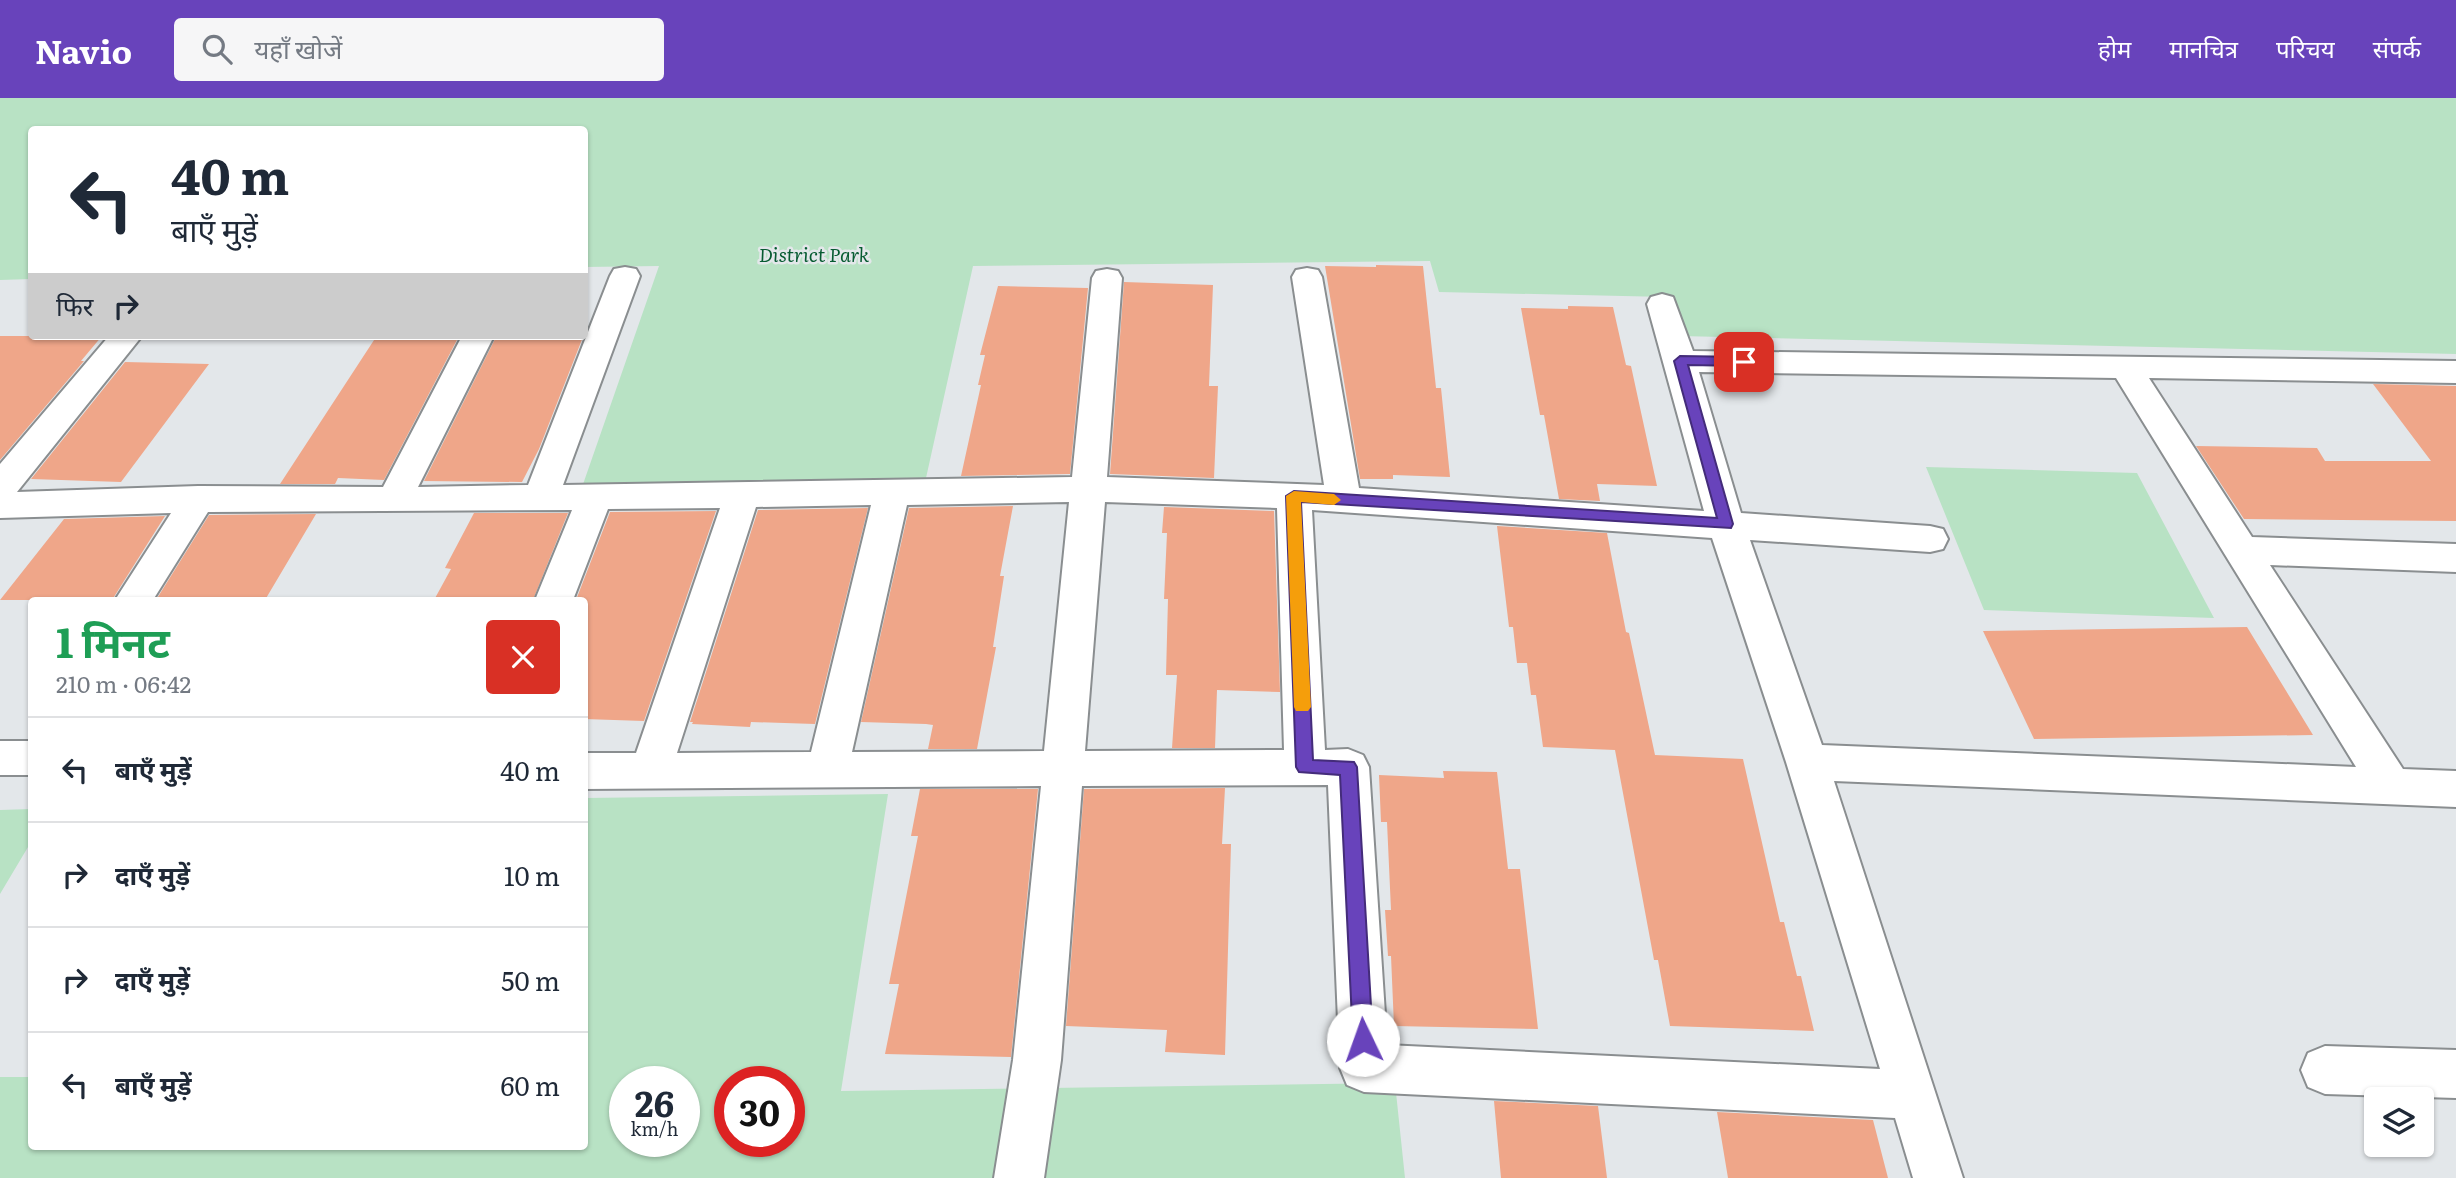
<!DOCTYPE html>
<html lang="hi">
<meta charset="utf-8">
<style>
body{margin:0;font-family:Literata,"Noto Sans Devanagari",serif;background:#f6f6f7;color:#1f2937;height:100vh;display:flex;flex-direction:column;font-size:26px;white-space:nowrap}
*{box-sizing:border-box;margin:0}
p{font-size:23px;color:#747a83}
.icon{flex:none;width:38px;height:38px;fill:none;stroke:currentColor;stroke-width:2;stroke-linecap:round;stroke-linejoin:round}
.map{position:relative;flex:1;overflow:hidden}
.sheet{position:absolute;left:28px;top:499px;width:560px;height:553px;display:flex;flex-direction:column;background:#fff;border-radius:7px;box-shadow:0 2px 5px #0004}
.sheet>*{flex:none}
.hud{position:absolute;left:28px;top:28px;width:560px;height:214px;border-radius:7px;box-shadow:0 2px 5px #0004;background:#fff;color:#1f2937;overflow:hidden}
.tools{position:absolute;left:2364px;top:989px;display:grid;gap:14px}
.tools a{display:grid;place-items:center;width:70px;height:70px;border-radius:7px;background:#fff;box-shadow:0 2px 5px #0004;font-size:35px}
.speed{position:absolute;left:609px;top:968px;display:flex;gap:14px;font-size:35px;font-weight:700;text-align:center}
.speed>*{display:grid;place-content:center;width:91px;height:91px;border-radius:50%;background:#fff;box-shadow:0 2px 5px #0004;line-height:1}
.speed small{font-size:18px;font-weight:400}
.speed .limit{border:10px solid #d22;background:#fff;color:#111}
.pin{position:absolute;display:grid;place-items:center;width:60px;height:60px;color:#fff;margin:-30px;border-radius:14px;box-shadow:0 4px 10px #0006}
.me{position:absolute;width:77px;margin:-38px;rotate:357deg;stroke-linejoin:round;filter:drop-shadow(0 0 5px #0008)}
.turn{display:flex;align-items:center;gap:24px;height:147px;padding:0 28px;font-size:32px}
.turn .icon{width:91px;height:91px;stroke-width:2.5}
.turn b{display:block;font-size:49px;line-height:60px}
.then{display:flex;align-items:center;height:66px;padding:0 28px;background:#0003;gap:14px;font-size:26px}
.round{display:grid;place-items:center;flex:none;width:74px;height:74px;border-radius:7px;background:#f6f6f7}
.summary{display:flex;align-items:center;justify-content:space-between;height:119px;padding:0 28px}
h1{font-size:42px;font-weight:700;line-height:52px;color:#1e9e55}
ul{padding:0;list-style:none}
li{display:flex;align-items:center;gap:21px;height:105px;padding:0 28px;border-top:2px solid #e0e1e3}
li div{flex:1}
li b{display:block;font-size:26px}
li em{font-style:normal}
header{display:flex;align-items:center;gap:42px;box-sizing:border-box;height:98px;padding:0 35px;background:#6843bb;color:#fff}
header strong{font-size:33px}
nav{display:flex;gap:38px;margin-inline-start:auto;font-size:24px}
.search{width:490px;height:63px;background:#f6f6f7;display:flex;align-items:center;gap:18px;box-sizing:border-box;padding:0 24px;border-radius:7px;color:#747a83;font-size:26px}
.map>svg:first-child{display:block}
.green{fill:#b8e2c4;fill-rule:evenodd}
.building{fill:#efa689}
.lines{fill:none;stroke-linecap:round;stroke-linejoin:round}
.street-casing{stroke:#8a8e90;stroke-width:4}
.street{fill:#fff;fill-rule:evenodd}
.route{fill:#6843bb;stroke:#442c7a;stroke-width:2}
.slow{fill:#f59e0b}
.labels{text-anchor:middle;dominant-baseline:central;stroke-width:5;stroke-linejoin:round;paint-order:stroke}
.far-park-label{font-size:19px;font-style:italic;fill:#065b31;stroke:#e3e7ea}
</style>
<header>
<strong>Navio</strong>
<div class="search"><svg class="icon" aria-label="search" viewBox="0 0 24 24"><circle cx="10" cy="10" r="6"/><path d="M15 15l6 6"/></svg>यहाँ खोजें</div>
<nav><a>होम</a><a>मानचित्र</a><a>परिचय</a><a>संपर्क</a></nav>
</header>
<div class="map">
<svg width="2456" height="1080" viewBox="0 0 2456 1080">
<rect width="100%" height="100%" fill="#e3e7ea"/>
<path class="green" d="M0 0H2456V256L1679 238 1667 199 1439 194 1430 163 973 168 924 389 581 392 659 168 585 169 584 32H32L31 181 0 182Z
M1926 369 2137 375 2214 520 1984 512Z
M888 696 841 993 1395 985 1405 1080H0V979H31L32 1048H584L585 700ZM625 984H684V1043H625ZM730 984H789V1043H730Z
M31 711V744L0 796V712Z"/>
<path class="building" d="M1376 167 1423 168 1436 290H1441L1450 379 1393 377V381H1360L1325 168 1376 169Z
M1124 184 1213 187 1209 288H1218L1214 380 1110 376Z
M998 188 1088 190 1070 376 961 378 981 287H978L985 257H980Z
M1568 208 1613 209 1626 267 1631 268 1657 388 1597 386 1600 403 1559 401 1544 317H1540L1521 210 1568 211Z
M0 238H102L81 263H84L0 362Z
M550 238 583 239 539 351 522 384 424 383 495 241 499 239 549 240Z
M376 239 458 240 384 382 338 380 335 386H280Z
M125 264 209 266 121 384 31 381Z
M2373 286 2456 288V423L2244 421 2196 348 2317 350 2325 363H2431Z
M1013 408 1000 478H1004L993 549H996L977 651H928L933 627 926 626 861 624 909 410Z
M1164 409 1274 413 1280 594 1217 592 1215 650H1172L1177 577H1166L1168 501H1164L1167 435H1162Z
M868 410 815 626 751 624 750 629 692 626 693 624H690L758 412Z
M716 413 644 623 584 621V502H576L610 414Z
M474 415H568L533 502H434L451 471 445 470Z
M316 416 265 502H156L209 417Z
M165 418 112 502H0L64 421Z
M1497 428 1607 435 1626 534 1629 535 1655 657 1743 661 1780 824H1784L1797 878H1801L1814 933 1670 928 1658 862H1654L1615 652 1543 649 1536 597H1531L1527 565H1517L1513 529H1509Z
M2247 529 2313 637 2034 641 1983 533Z
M1443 673 1497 674 1508 771H1520L1538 931 1394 928 1391 858H1388L1385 812H1391L1387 724H1381L1379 677 1444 680Z
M1225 690 1222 746H1231L1225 957 1165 954 1167 932 1066 928 1084 691Z
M920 691H1038L1011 959 885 956 899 886H889L918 738H911Z
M1494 1003 1598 1008 1607 1080H1501Z
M1717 1014 1873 1022 1888 1080H1728Z"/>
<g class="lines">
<g class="street-casing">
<path id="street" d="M625 169 636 171 640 178 563 387 1072 379 1092 180 1096 173 1107 171 1118 173 1122 180 1107 379 1324 387 1292 179 1296 172 1307 170 1318 172 1322 179 1359 390 1704 413 1647 206 1651 199 1662 196 1673 199 1693 253 2456 263V285L2149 280 2252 439 2456 446V474L2270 467 2403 671 2456 673V709L1834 683 1963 1080H1913L1895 1020 1364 994 1347 987 1340 970 1328 687 1082 688 1061 962 1044 1080H994L1013 962 1041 688 584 691V655H636L720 410 608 411 573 502H535L572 412 208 414 153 502H115L171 415 0 420V366L109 238H142L17 394 198 388 383 389 462 238H494L418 389 528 387 610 178 614 171ZM1699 274 2116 280 2356 669 1822 647 1750 442 1930 454 1943 451 1948 441 1943 431 1930 428 1741 415ZM1069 404 1044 653 852 654 907 407ZM1105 404 1277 410 1284 652 1085 653ZM871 407 811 654 677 655 756 409ZM1312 412 1712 440 1786 664 1880 971 1387 947 1369 669 1363 657 1348 651 1325 652Z
M0 643H32V677H0Z
M2325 948 2456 952V1000L2325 996 2308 989 2301 972 2308 955Z"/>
</g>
<use href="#street" class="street"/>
</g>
<path class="route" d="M1680 258 1744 259 1750 264 1744 268 1688 267 1733 426 1731 430 1301 404 1313 662 1354 664 1357 669 1373 942 1370 949 1363 952 1356 949 1353 942 1340 677 1299 674 1296 669 1286 398 1294 393 1717 420 1674 263Z"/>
<path class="slow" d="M1294 393 1334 396 1341 402 1334 407 1301 404 1311 609 1308 613H1296L1294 609 1286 398Z"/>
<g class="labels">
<g class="far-park-label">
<text x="814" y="156">District Park</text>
</g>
</g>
</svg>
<div class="tools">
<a><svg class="icon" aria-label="layers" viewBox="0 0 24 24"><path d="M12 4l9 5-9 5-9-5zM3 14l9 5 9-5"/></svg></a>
</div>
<div class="speed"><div>26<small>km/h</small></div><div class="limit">30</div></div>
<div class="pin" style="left:1744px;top:264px;background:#d93025"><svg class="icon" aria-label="arrive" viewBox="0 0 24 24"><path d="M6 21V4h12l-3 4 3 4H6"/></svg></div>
<svg class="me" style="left:1363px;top:942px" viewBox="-20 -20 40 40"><circle r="19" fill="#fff"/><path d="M0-13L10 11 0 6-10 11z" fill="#6843bb"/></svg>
<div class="hud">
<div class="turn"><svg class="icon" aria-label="left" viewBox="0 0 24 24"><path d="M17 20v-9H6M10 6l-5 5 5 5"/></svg><div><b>40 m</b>बाएँ मुड़ें</div></div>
<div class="then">फिर<svg class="icon" aria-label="right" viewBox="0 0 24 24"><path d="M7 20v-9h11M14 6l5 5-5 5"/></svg></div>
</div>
<section class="sheet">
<div class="summary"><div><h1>1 मिनट</h1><p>210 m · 06:42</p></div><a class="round" style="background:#d93025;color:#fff"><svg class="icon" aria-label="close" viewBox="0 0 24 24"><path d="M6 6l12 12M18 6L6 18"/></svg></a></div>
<ul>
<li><svg class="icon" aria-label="left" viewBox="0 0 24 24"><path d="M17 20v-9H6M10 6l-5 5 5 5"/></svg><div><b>बाएँ मुड़ें</b></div><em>40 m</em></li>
<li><svg class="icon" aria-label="right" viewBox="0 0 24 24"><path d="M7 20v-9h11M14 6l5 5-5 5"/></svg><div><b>दाएँ मुड़ें</b></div><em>10 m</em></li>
<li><svg class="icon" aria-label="right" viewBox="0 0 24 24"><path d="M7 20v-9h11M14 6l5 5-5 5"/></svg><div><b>दाएँ मुड़ें</b></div><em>50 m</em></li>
<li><svg class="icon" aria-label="left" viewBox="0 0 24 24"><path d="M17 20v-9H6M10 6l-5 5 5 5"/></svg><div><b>बाएँ मुड़ें</b></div><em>60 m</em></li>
</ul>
</section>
</div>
